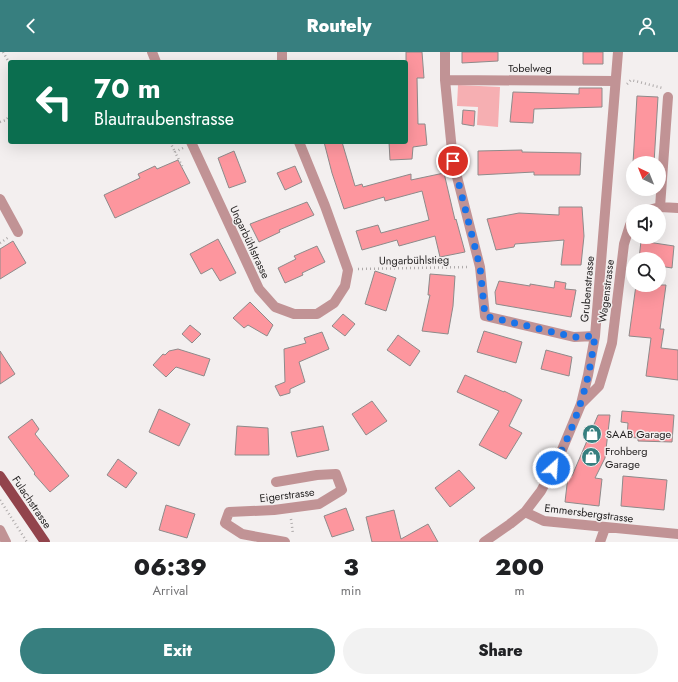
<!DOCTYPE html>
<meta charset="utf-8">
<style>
body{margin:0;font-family:Jost,sans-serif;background:#f2f2f2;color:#202124;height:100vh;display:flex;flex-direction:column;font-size:15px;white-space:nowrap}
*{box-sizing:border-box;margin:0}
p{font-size:13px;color:#757577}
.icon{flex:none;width:22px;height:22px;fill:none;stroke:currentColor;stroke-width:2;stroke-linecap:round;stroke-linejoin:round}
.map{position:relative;height:490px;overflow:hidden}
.sheet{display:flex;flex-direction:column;background:#fff;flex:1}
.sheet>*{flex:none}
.top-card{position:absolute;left:8px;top:8px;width:400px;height:84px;border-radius:4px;box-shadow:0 4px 16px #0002;background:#0b6e4f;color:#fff;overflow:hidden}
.needle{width:26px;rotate:317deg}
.tools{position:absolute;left:626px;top:104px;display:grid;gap:8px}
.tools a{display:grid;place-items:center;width:40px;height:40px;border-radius:50%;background:#fff;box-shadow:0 4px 16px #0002;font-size:20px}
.pin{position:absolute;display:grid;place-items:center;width:34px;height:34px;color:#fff;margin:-17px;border:2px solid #fff;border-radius:50%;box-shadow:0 1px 4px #0007}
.me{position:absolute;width:44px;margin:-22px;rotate:26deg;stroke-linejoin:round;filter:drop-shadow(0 0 3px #0008)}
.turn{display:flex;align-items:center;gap:14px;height:84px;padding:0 20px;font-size:18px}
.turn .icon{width:52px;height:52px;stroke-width:2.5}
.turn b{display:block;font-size:28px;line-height:34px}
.eta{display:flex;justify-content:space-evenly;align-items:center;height:68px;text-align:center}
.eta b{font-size:24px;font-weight:800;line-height:28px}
.button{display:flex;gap:8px;margin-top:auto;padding:8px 20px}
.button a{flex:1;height:46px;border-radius:24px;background:#377f7f;color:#fff;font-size:16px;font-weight:800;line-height:46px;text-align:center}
.button a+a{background:#f2f2f2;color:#202124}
header{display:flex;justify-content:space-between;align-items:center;height:52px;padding:0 20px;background:#377f7f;color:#fff;font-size:18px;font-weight:800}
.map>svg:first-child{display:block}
.green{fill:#f6afb2}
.building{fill:#fd969e;stroke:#8e8a8a}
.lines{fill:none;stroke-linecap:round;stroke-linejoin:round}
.path{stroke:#aeaaaa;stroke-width:2.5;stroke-dasharray:1 3;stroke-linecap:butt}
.minor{stroke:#c19395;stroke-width:10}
.major{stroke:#92444c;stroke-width:10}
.route{stroke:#1a73e8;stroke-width:7;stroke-dasharray:0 12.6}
.labels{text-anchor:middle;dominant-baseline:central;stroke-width:3;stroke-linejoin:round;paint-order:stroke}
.street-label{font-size:11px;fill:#211f1f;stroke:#f3efef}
.poi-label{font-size:11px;fill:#211f1f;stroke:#f3efef;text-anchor:start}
</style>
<header><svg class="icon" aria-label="back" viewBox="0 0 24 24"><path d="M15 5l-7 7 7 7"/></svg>Routely<svg class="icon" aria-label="person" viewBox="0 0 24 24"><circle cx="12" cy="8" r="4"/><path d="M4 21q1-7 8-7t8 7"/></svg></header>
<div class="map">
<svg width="678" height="490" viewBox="0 0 678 490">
<rect width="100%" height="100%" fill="#f3efef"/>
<path class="green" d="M458 33 500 35 498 75 477 73 478 55 457 54Z"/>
<path class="building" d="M406 0H422L424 26H417L418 72H425L427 93 413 95 412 107 390 108 389 90H406Z
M462 0H498V9L462 11Z
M583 0H603V12H583Z
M579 36H602V55L534 57 533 71 510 70 513 40 579 42Z
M637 44 658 45 654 111H633Z
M463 58 475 59 474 74 462 72Z
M324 90H342L355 134 362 132 363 135 411 122V128L444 121 455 168 456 167 465 200 440 205 435 184 399 194 397 188 362 198 356 179 378 173 381 181 429 168 422 139 385 149 384 145 344 157 332 121Z
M522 98V100L581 101 580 123H534V120L478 123V99Z
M234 99 246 130 229 136 218 106Z
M178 108 190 131 115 166 104 143 140 126 138 122 155 114 157 117Z
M295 114 302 130 285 138 277 121Z
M307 150 314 163 279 178 280 180 259 190 250 172Z
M559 155H582L584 184 581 213H561L564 188 515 192 514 195 496 198 487 167 519 161 559 163Z
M218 187 236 221 220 229 212 216 201 222 190 202Z
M13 189 26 211 0 227V197Z
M641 189 674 194 672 216 659 214V207H639Z
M317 194 325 210 302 221 303 223 285 231 278 216 296 207 294 204Z
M375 219 396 226 386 259 365 252Z
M430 222 455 224 453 254 448 282 422 279 430 243H428Z
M499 229 530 234V232L554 236 555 229 566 231 565 237 576 238 571 265 496 252 495 240Z
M636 233H666L660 277H664L661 296 678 298V328L646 324 651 286 629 284Z
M250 250 273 273 267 284 248 273 244 276 233 266Z
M343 262 355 272 345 284 332 274Z
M190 273 201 282 192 291 182 282Z
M484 279 522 290 516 311 477 300Z
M322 280 329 297 299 310 305 330 290 337V341L280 344 275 334 285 330 284 297 306 291 304 286Z
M398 283 420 299 410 314 387 298Z
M178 297 210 307 204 324 176 315 166 325 153 313 163 302 165 303 169 299Z
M546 298 572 305 569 324 541 317Z
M0 299 15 322 0 332Z
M465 323 504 340V339L522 348 509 374 522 381 506 407 479 393 499 359 457 340Z
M372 349 387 369 366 383 352 362Z
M159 357 190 372 179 394 149 380Z
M622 359 674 363 672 390 638 389V386L627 385 628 371 621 370Z
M598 363H610L605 406 595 426 602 427 599 454 565 450 568 424H572Z
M32 367 39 377 35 382 69 424 50 440 34 422 35 421 8 385Z
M237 374 268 376 269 403H235Z
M323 374 329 398 297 405 291 380Z
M118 407 137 421 126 436 107 423Z
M459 418 475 436 450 455 435 436Z
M623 424 667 428 664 458 621 454Z
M166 453 195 462 187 486 159 478Z
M346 456 354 478 332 485 324 464Z
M394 458 401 487 428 472 438 490H372L366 465Z"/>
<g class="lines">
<path class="path" d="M3 0 10 12
M627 32 631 28 662 36
M0 70 6 68 10 63
M170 90 175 100
M183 96 175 100 183 116
M0 191 9 185
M358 217 469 215
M0 448 27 490
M291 467 293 482"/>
<path class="minor" d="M152 0 156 10
M282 0V10
M445 0V28L453 109 480 215 485 264 574 285 595 284
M445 28 615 29
M191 90 259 237 275 255 294 262H317L334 251 345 234 348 218 325 154 299 90
M0 147 18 180
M660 155 668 45
M645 159 660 155 678 156
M581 352 599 334 612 291 624 192 630 173 633 170
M276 430 317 423 336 422 342 438 319 452 274 458 229 460 225 471 242 482 285 490
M525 460 544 469 678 482
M0 478 6 490
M484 490 510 472 525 460 541 439 559 405 581 352 588 323 595 284 618 0
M600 490 605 476"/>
<path class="major" d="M0 424 45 490"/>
</g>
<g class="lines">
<path class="route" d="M453 109 480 215 485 264 574 285 595 284C593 297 591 311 588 324 581 355 568 388 553 416"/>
</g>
<defs>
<g id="shop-disc" transform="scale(1)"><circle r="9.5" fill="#377f7f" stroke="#f3efef"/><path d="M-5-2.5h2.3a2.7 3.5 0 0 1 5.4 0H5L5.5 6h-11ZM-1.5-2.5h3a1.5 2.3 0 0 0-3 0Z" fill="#fff"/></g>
</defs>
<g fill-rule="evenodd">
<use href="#shop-disc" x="592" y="382"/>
<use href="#shop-disc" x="591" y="405"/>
</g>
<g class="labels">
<g class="street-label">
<text x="530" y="16">Tobelweg</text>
<text transform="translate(250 190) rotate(65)">Ungarbühlstrasse</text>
<text transform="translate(414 208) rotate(-1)">Ungarbühlstieg</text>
<text transform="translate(587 237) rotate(-85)">Grubenstrasse</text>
<text transform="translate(606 239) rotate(-83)">Wagenstrasse</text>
<text transform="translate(287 443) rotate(-7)">Eigerstrasse</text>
<text transform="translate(32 450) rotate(56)">Fulachstrasse</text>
<text transform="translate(589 461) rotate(7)">Emmersbergstrasse</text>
</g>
<g class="poi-label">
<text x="606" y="382">SAAB Garage</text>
<text x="605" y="399">Frohberg<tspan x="605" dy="13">Garage</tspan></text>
</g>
</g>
</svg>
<div class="tools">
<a><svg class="needle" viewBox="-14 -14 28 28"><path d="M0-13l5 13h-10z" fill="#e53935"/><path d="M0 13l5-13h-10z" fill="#757577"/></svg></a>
<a><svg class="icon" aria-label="sound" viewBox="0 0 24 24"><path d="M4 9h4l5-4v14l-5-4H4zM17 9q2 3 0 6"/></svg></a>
<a><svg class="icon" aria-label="search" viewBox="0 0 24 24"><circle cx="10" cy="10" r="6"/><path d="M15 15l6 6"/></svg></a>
</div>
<div class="pin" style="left:453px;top:109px;background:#d93025"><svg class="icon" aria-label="arrive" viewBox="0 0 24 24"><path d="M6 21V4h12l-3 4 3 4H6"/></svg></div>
<svg class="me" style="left:553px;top:416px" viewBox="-20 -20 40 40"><circle r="17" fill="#1a73e8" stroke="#fff" stroke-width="3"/><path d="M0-11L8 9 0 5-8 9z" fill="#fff"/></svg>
<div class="top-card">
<div class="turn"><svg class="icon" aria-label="left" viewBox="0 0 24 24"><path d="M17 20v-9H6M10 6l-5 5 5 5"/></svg><div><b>70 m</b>Blautraubenstrasse</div></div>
</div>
</div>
<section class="sheet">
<div class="eta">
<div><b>06:39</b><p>Arrival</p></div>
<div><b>3</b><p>min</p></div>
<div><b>200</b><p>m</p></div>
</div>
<div class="button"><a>Exit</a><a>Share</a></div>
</section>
